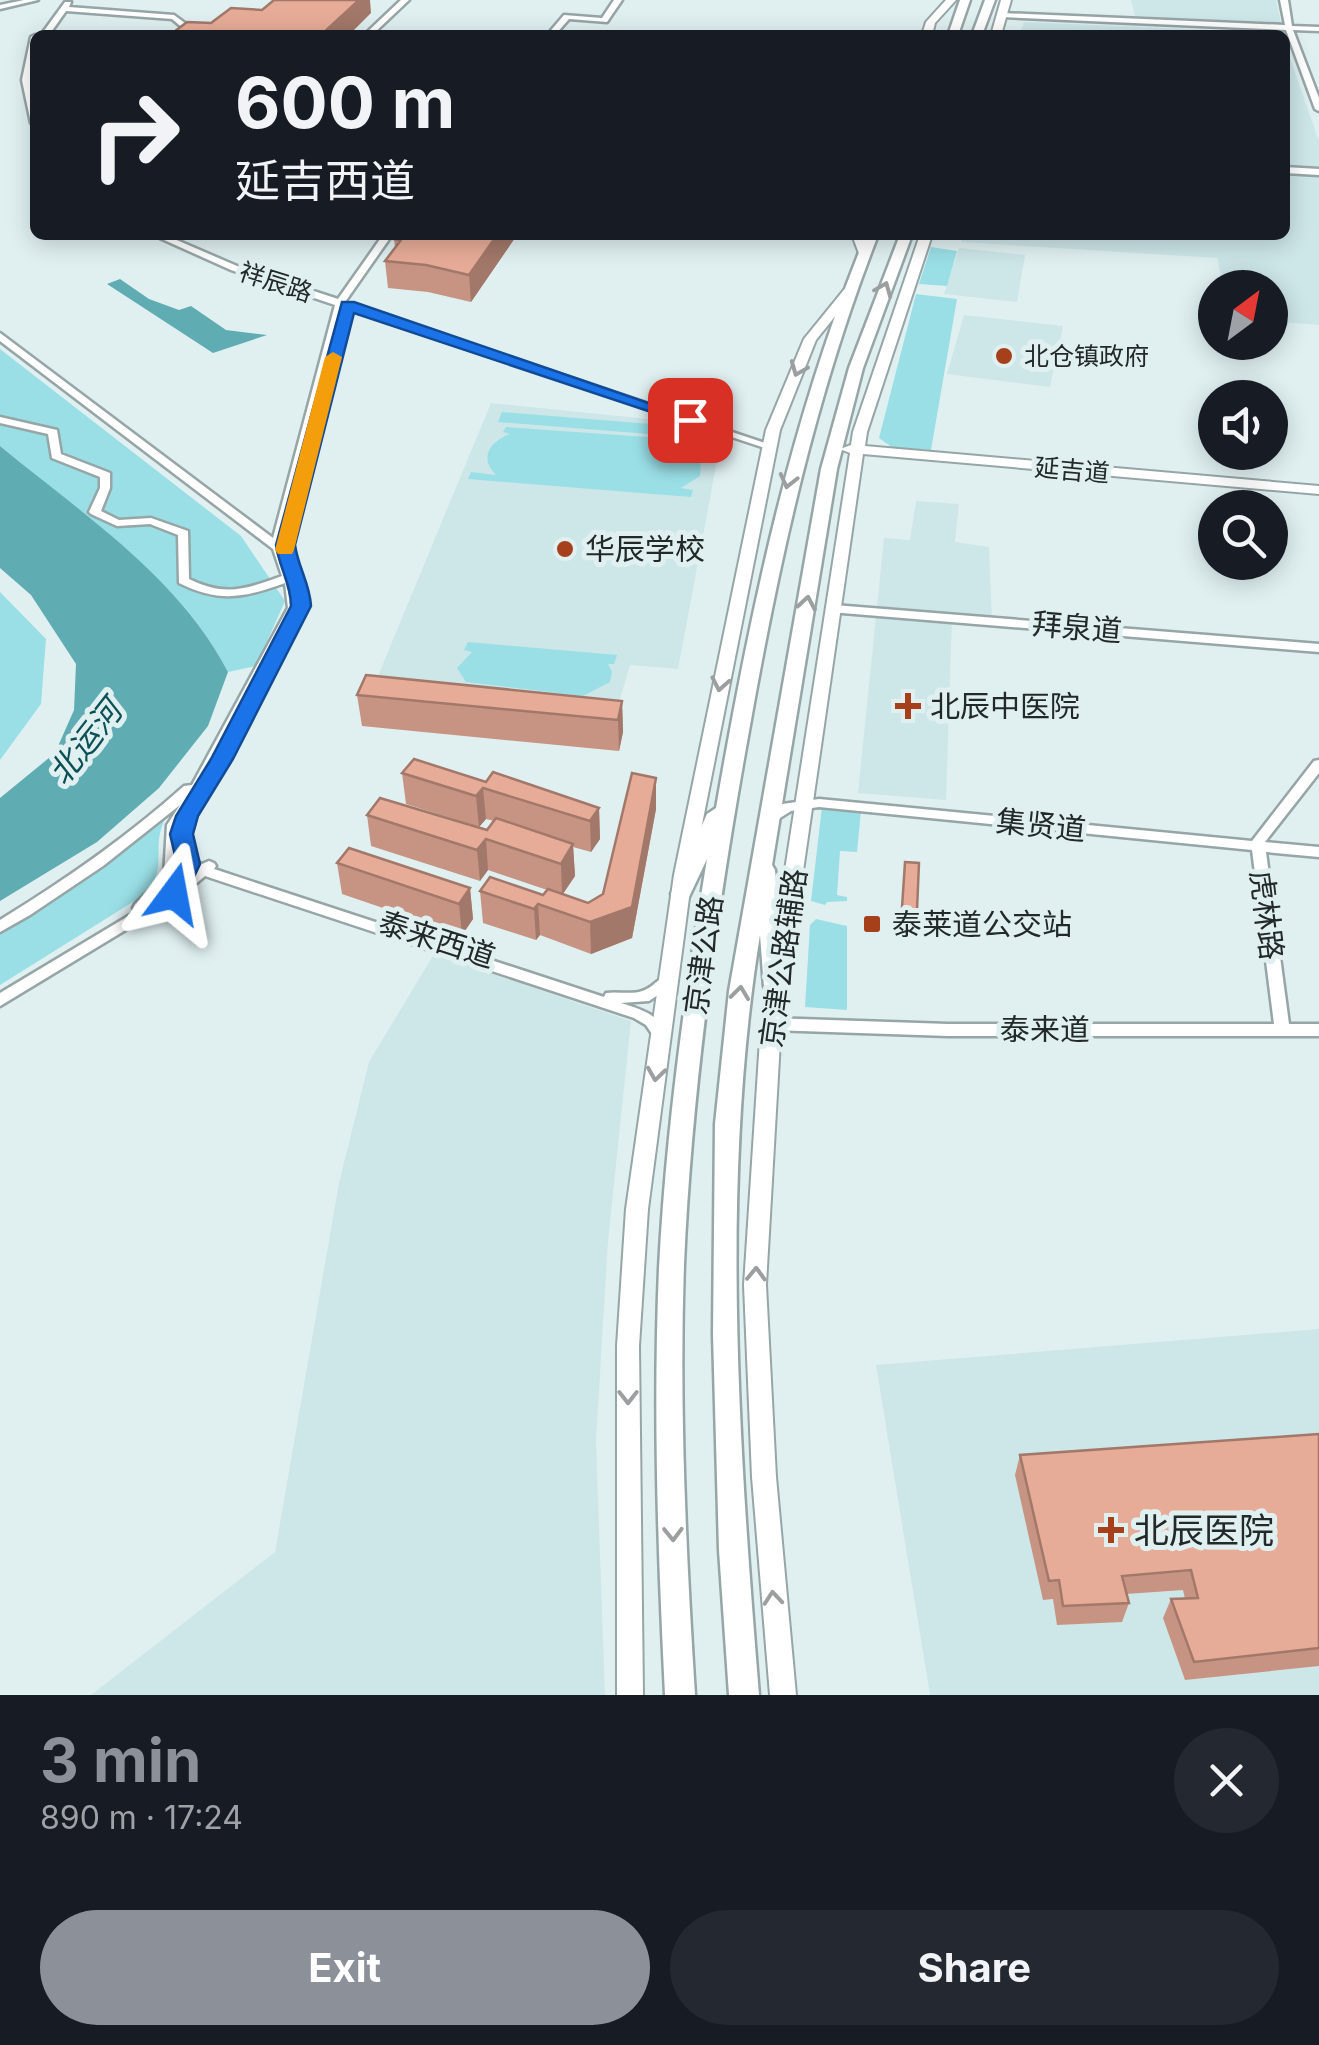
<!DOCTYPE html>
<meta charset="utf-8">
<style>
body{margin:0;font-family:Inter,"Noto Sans SC",sans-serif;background:#242831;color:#f1f3f6;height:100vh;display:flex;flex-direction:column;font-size:38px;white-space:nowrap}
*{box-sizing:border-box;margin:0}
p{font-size:32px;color:#9ea1a6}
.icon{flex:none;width:55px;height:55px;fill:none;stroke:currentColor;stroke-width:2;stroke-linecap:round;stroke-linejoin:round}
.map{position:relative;height:1695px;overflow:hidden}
.drawer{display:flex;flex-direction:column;background:#171b24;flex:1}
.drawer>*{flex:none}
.hud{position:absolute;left:30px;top:30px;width:1260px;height:210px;border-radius:15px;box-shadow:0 5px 25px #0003;background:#171b24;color:#f1f3f6;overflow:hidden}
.needle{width:65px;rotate:32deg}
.tools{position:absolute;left:1198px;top:270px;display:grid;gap:20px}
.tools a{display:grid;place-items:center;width:90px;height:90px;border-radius:50%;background:#171b24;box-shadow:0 5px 25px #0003;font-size:50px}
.pin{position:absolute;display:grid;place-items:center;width:85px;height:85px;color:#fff;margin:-42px;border-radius:20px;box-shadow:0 5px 15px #0006}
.me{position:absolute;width:110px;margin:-55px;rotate:13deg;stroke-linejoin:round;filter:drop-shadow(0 0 8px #0008)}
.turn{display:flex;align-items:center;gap:35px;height:210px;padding:0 40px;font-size:45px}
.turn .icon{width:130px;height:130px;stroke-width:2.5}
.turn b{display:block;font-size:70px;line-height:85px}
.round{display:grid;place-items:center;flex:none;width:105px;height:105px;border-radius:52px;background:#242831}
.overview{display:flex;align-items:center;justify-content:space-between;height:170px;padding:0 40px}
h1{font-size:60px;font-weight:700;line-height:75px;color:#8c9099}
.primary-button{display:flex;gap:20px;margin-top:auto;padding:20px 40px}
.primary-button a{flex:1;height:115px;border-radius:60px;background:#8c9099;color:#fff;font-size:40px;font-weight:700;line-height:115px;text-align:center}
.primary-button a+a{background:#242831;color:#f1f3f6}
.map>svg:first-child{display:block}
.built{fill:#cde6e8}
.green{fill:#9adfe6}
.water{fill:#60acb3}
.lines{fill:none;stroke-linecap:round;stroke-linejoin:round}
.minor-casing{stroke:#96a5a6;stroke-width:5}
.major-casing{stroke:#96a5a6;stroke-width:4}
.highway-casing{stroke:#96a5a6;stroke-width:5}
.minor{fill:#fff;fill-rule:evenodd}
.major{fill:#fff;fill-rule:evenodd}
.highway{fill:#fff;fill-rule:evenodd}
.wall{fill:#c79483}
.shaded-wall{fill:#a2786a}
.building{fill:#e7ac98;stroke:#a2786a;stroke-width:2.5}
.oneway{stroke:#9c9f9f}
.route{fill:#1a73e8;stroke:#114b97;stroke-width:2.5}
.slow{fill:#f59e0b}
.poi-dot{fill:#a6401a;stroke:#e0f0f1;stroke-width:4}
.labels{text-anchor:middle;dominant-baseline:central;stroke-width:10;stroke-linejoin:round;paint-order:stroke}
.far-street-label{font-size:25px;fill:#232929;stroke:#e0f0f1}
.far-poi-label{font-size:25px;fill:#232929;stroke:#e0f0f1;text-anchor:start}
.poi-label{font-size:30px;fill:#232929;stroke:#e0f0f1;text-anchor:start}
.street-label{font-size:30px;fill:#232929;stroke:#e0f0f1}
.water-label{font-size:32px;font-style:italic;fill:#0b5056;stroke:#e0f0f1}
.near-poi-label{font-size:35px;fill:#232929;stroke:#e0f0f1;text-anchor:start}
</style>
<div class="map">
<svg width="1319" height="1695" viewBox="0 0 1319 1695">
<rect width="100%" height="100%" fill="#e0f0f1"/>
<path class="built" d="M1131 0H1276L1281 23 1135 16Z
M1024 22 1281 33 1282 35H1020Z
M1285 44 1319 141V171L1285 169Z
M1285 173 1319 175V325L1270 321V288L1224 287 1217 258 961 242 964 235H1285Z
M959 248 1025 255 1017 302 944 294Z
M964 315 1063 326 1050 387 947 374Z
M491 403 677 422 722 434 678 669 630 665 615 716 373 688Z
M916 501 959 504 955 542 989 547 992 620 952 617 946 800 858 793 884 538 910 540Z
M434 954 631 1021 608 1241 596 1441 605 1695H91L275 1552 339 1183 369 1062Z
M1319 1329V1695H930L876 1365Z"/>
<path class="green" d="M931 247 957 251 947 286 919 284Z
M916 294 957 299 931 450 893 448 879 438Z
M0 349 241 536 285 601 256 666 228 672C179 577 81 514 0 446Z
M502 412 688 427 686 437 498 422Z
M506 427 704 441 703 447H690L701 458 700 476 681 488 693 490 691 497 468 479 471 472 496 475C479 458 489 442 510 434L503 432Z
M0 592 46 639 41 704 0 760Z
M468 642 617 655 614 664H608L612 672 610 682 583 696 466 682 457 668 472 652 464 650Z
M822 807 861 811 857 852 840 851 837 895 847 897V901L827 902 825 905 811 901Z
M164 821C151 850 169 868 144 895L0 985V930L60 894Z
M816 919 847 926V1010L805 1007 810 925Z"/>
<path class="water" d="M120 279 149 299 179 310 191 306 226 330 267 335 213 353 107 284Z
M0 446C81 513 179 577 228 672L208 726 159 788 97 842 0 901V798L55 753 74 710 76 664 31 595 0 568Z"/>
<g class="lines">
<g class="minor-casing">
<path id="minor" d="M24 0H38L0 9V5Z
M401 0H409L372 35H364Z
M614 0H622L607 22 569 19 555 35H547L564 15 602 18Z
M1280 0H1288L1292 26 1319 27V31L1293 30 1319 98V111L1315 109 1286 30 1002 17 998 15 1002 13 1285 25Z
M65 2H71L69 7 174 15 193 29 186 35H177L184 29 172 19 66 11 49 35H41Z
M35 35V55L30 80 35 104V125L31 123 22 80 31 37Z
M1285 167 1319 169V175L1285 173Z
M153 235H165L237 266 338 299 383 235H392L345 302 774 446 769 449 765 448 344 308 285 534 284 546 288 550 285 554 298 589 300 608 214 772 192 807 198 811 191 833 193 860 202 864 209 861 214 863 216 866 214 869 604 997 606 993C617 991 631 995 642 991 656 987 656 976 673 977L675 981 673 985 649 1001 621 1003C646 1011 655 1013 669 1036L666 1040H656L646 1025 634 1018 205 876 180 897 0 1006V993L135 912 133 908 135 904 164 876 167 825 180 805 103 866 30 915 0 932V920C65 880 127 837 184 786L192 785 288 608 285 583C244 598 219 603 179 583L178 535 150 524 117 526 91 514 89 512 100 488V477L52 458 48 434 0 423V417L57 430 61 454 110 473V488L101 511 119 520 151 518 188 531 189 579C225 597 246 589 282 576L273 549 0 341V333L273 538 335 305 231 270Z
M834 605 1319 644V652L830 612 828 609Z
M1319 760V773L1265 842 1319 847V857L1266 852 1289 1024H1319V1036H948L771 1030 766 1028 763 1024 766 1020 771 1018 948 1024H1274L1252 850 819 807 791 811 769 825 762 820 782 804 819 799 1252 841 1314 761Z"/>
</g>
<g class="major-casing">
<path id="major" d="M946 0H956L935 23 932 35H922L926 22Z
M1001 0H1011L1001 35H991Z
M852 235H864L868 256H860Z
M920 235H932L867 432 865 446 1319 486V494L863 454 781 1024 766 1285 776 1477 796 1695H770L752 1477 744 1285 761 1024 850 453 840 449 851 445 853 432Z
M851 285 857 289 816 340 780 430 692 875 648 1209 639 1346 643 1695H617V1346L626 1209 674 875 766 430 804 339 847 286Z"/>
</g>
<g class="highway-casing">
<path id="highway" d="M960 0H970L958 35H948Z
M985 0H995L982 35H972Z
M866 235H878C815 396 779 561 749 731 717 908 692 1085 684 1264 679 1408 686 1552 695 1695H665C658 1553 653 1410 659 1268 666 1131 685 994 707 859L688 899H674L671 894 707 814 716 808C750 612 790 420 866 235Z
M900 235H912L863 368 837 469 772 865 775 870 786 987 783 993H767L764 987 760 935C720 1180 739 1448 759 1695H729L719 1550 713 1334 715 1124 729 991 821 469 849 368Z"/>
</g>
<use href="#minor" class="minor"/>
<use href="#major" class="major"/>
<use href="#highway" class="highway"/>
</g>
<path class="wall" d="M397 235H517L471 302 428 292 388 288 385 261 395 248 394 239Z
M357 695 622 701 623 732 619 751 362 726Z
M402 773 486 782 599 808 600 839 591 852 573 847 575 876 563 894 588 903 603 894 656 778V809L632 938 591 954 540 935 536 940 483 923 480 891 543 895 547 890 488 870 480 881 371 846 367 815 487 830 494 821 486 819 479 827 406 804Z
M905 862 917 910 915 921 901 919Z
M337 863 470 888 473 919 462 935 342 894Z
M1319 1434V1666L1185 1680 1163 1618 1171 1599H1185L1183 1590 1126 1594 1129 1603 1122 1622 1057 1625 1053 1599 1043 1600 1015 1475 1020 1455Z"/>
<path class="shaded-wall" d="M359 0H370L371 13 349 35H321Z
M497 235H517L471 302 469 275Z
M622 701 623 732 619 751 618 720Z
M656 778V809L632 938 591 954 590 922Z
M483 788 486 819 479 827 476 796Z
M599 808 600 839 591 852 590 821Z
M486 839 488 870 480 881 477 850Z
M573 844 575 876 562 895 561 864Z
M470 888 473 919 462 935 459 904Z
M538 904 540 935 536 940 534 909Z"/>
<path class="building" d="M274 0H359L321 35H170L187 22 211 23 231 8 262 10Z
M397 235H497L469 275 426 265 385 261 401 240 394 239Z
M366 675 622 701 618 720 357 695Z
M414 759 486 782 493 772 599 808 590 821 483 788 476 796 402 773Z
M632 773 656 778 632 907 590 922 538 904 534 909 480 891 490 877 543 895 548 889 588 903 603 894Z
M380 798 487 830 496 818 573 844 561 864 486 839 477 850 367 815Z
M349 848 470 888 459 904 337 863Z
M905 862 919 863 917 910 902 908Z
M1319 1434V1648L1194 1662 1171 1599 1198 1598 1191 1570 1122 1576 1129 1603 1063 1606 1059 1580 1049 1581 1020 1455Z"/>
<defs><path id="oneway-chevron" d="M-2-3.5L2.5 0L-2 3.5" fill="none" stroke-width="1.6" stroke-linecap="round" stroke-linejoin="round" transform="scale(2.5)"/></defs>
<g class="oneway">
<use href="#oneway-chevron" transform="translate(884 289) rotate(-68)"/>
<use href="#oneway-chevron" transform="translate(798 369) rotate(112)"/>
<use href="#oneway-chevron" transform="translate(788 481) rotate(104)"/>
<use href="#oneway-chevron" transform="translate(807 603) rotate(-80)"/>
<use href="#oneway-chevron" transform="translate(720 684) rotate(101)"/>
<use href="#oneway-chevron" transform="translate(740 993) rotate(-83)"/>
<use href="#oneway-chevron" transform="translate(656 1074) rotate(98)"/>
<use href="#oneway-chevron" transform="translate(756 1274) rotate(-88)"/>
<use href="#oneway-chevron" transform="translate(628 1397) rotate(90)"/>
<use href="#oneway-chevron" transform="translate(673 1534) rotate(89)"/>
<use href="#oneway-chevron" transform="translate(773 1598) rotate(-95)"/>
</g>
<path class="route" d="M342 302H354L698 420 684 423 354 313 295 545C298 567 310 584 311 606L233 759 198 816 193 834 200 864 183 900 174 902 163 894 177 864 170 834 176 816 211 759 291 606C291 584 279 567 276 545Z"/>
<path class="slow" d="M333 352 342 357 294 550 292 554H278L275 550 325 357Z"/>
<g class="poi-dot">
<circle cx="1004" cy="356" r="10"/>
<circle cx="565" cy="549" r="10"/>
<path d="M903 691h10v10h10v10h-10v10h-10v-10h-10v-10h10z"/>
<rect x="862" y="914" width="20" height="20" rx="5"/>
<path d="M1106 1515h10v10h10v10h-10v10h-10v-10h-10v-10h10z"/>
</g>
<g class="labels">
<g class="far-street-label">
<text transform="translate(276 282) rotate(18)">祥辰路</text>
<text transform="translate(1072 470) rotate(5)">延吉道</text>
</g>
<g class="far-poi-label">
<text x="1024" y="356">北仓镇政府</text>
</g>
<g class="poi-label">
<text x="585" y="549">华辰学校</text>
<text x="930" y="706">北辰中医院</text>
<text x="892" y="924">泰莱道公交站</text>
</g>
<g class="street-label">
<text transform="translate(1077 627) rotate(5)">拜泉道</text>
<text transform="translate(1041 825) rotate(6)">集贤道</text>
<text transform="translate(1267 915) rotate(83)">虎林路</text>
<text transform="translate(437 939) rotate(18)">泰来西道</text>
<text transform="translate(703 955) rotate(-82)">京津公路</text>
<text transform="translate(783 958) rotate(-82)">京津公路辅路</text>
<text x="1045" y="1029">泰来道</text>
</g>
<g class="water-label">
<text transform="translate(85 742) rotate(-52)">北运河</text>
</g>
<g class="near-poi-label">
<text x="1134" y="1530">北辰医院</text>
</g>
</g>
</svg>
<div class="tools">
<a><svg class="needle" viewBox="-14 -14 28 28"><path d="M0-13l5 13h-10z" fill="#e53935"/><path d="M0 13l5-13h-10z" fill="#9ea1a6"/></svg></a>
<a><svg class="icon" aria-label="sound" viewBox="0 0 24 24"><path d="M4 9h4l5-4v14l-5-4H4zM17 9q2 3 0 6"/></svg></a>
<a><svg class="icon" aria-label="search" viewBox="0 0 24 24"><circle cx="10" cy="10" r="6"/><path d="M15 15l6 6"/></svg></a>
</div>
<div class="pin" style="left:690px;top:420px;background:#d93025"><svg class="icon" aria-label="arrive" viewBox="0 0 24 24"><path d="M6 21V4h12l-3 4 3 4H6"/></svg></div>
<svg class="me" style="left:174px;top:894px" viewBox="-20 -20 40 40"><path d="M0-17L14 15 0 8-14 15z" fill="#1a73e8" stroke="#fff" stroke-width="4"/></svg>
<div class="hud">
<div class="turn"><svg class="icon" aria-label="right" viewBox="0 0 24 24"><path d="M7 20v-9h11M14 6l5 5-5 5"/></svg><div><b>600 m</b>延吉西道</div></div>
</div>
</div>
<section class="drawer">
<div class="overview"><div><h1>3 min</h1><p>890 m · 17:24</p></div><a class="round"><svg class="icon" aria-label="close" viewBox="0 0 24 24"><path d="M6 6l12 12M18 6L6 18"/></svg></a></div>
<div class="primary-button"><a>Exit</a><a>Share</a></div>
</section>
